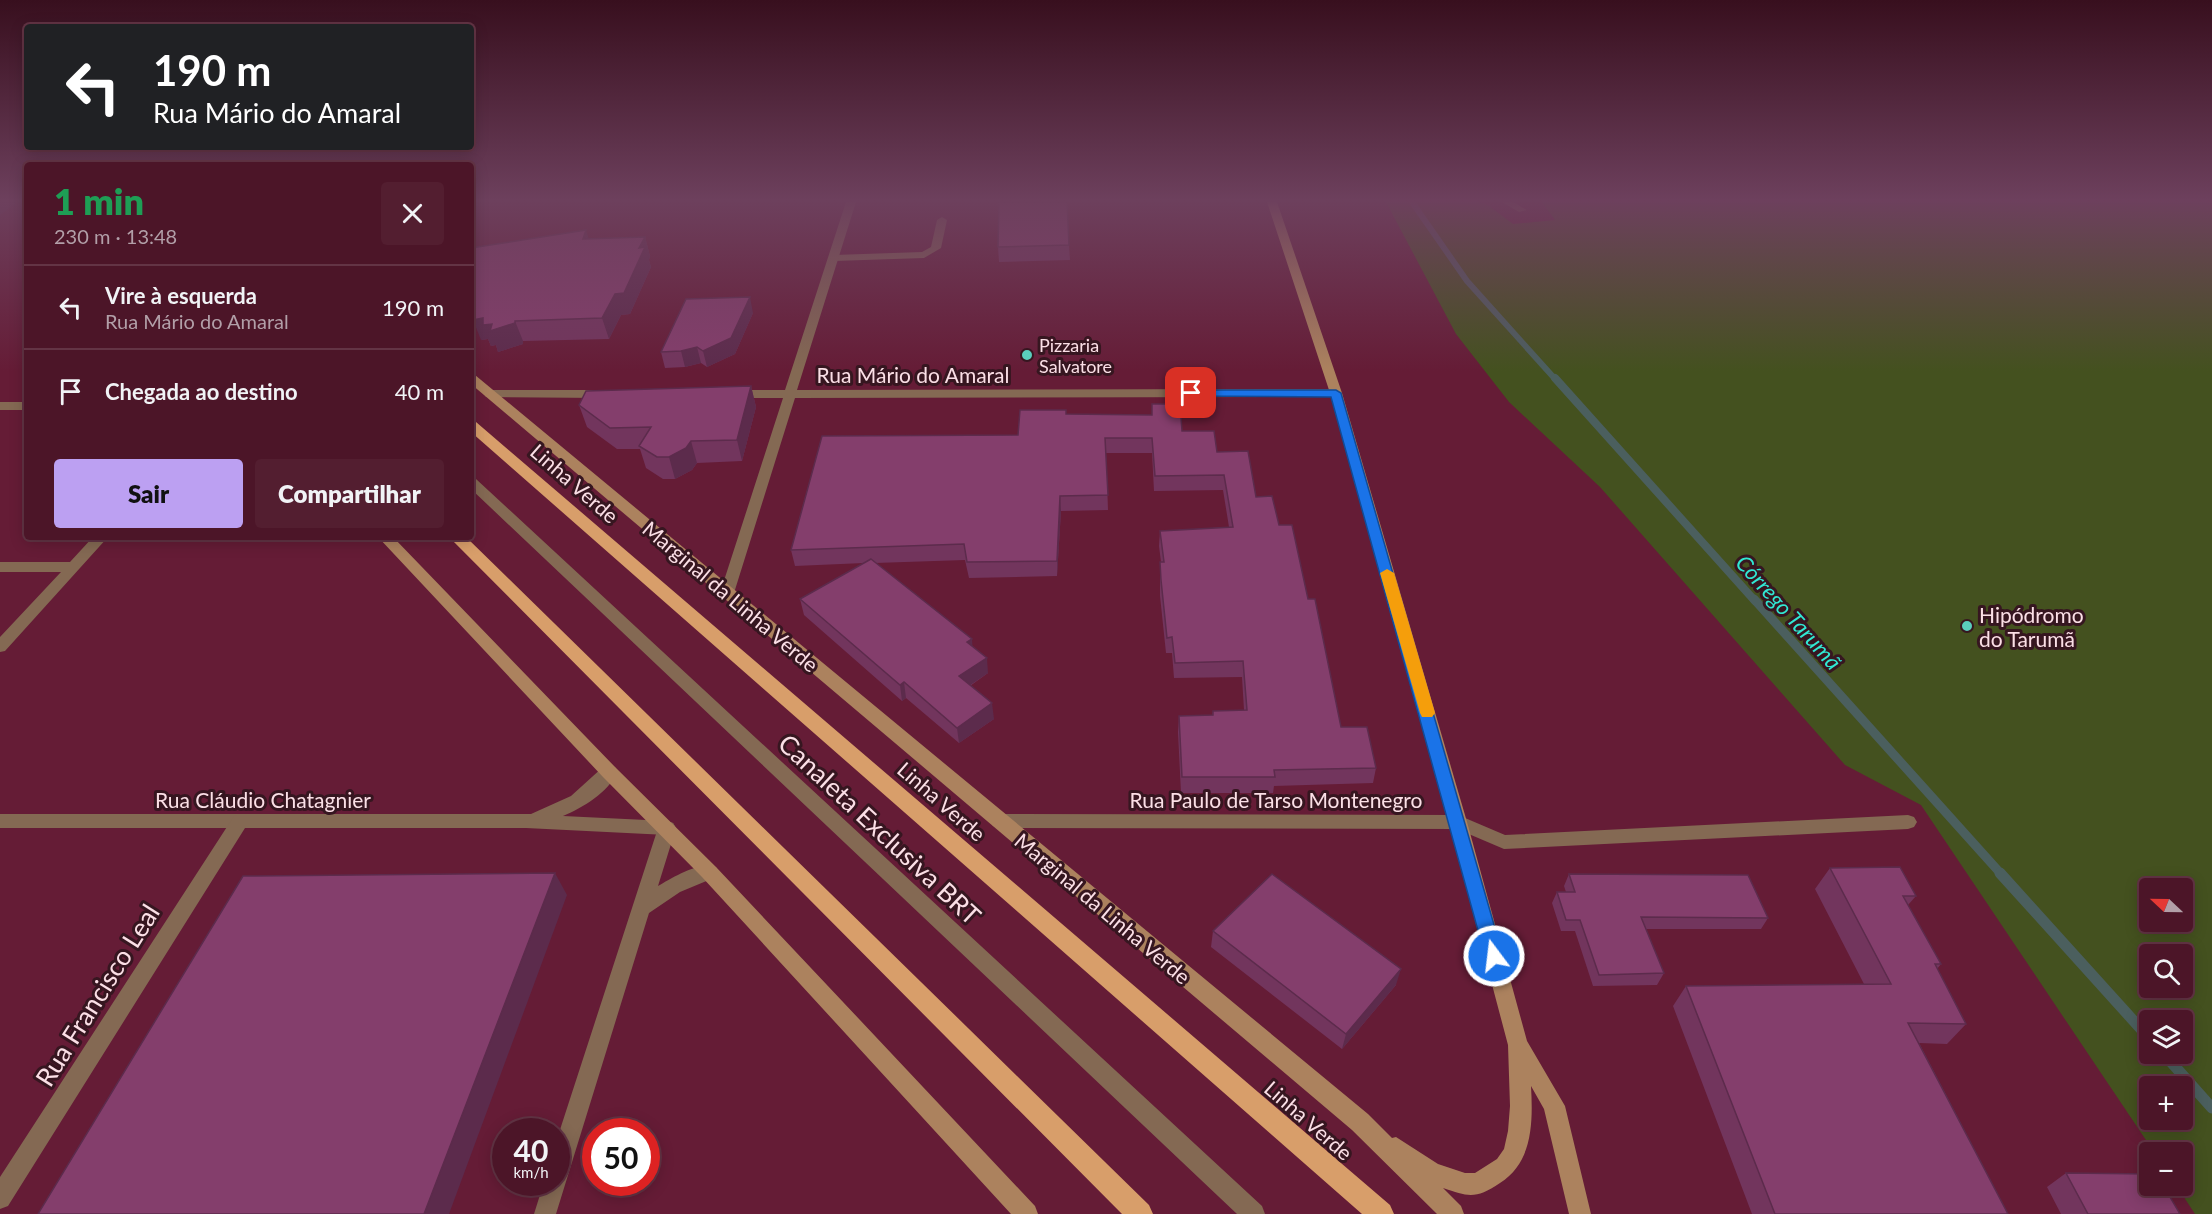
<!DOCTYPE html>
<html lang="pt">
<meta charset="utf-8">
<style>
body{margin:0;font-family:Lato,sans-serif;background:#531e30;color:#f1f3f6;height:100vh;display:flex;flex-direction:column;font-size:22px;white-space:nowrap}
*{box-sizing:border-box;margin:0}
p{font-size:20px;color:#b29fa8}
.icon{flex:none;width:33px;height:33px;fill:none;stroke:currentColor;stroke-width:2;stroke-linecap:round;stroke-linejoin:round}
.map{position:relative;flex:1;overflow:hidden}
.sheet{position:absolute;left:24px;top:162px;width:450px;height:378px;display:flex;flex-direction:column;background:#4c1528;border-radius:6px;box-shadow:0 3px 15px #0003,0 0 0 2px #633445}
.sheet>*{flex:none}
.guide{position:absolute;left:24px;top:24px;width:450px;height:126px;border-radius:6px;box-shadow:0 3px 15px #0003,0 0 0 2px #633445;background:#202124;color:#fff;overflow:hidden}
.needle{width:39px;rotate:292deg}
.controls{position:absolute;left:2139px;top:878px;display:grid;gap:12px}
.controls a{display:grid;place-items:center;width:54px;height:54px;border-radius:6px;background:#4c1528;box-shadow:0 3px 15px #0003,0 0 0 2px #633445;font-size:30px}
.speed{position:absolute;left:492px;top:1118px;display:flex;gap:12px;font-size:30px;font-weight:700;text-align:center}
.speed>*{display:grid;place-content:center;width:78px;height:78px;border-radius:50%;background:#4c1528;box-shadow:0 3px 15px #0003,0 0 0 2px #633445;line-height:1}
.speed small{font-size:15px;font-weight:400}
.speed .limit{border:9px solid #d22;background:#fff;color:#111}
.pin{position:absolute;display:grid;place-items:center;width:51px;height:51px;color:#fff;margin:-26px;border-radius:12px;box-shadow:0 3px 9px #0006}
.me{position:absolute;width:66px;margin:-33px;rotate:345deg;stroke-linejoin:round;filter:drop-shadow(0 0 4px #0008)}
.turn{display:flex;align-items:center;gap:21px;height:126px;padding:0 30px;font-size:27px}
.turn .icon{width:78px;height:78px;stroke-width:2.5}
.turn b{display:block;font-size:42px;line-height:51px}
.round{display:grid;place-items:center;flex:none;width:63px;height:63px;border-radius:6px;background:#531e30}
.overview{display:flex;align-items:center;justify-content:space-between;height:102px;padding:0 30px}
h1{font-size:36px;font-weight:800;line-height:45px;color:#1e9e55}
.action{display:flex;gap:12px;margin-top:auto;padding:12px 30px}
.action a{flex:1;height:69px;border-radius:6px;background:#bca0f2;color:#111;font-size:24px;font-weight:800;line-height:69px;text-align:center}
.action a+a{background:#531e30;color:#f1f3f6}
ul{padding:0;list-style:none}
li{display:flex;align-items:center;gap:18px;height:84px;padding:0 30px;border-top:2px solid #633445}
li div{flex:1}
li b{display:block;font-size:22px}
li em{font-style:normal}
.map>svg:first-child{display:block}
.green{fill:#44511f;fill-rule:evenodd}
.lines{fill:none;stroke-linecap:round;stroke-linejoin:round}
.stream-far3{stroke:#4b5f5e;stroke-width:6}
.stream-far2{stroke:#4b5f5e;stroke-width:8}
.stream-far1{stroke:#4b5f5e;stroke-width:9}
.stream{stroke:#4b5f5e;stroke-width:11}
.service{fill:#846953;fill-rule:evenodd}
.minor{fill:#846953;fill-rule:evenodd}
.tertiary{fill:#846953;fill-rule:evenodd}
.secondary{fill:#ac825e;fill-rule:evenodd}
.trunk{fill:#d89e6a;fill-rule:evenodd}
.wall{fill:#72355d}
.shaded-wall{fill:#5c2b4c}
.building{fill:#843e6c;stroke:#5c2b4c;stroke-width:1.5}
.route{fill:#1a73e8;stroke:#114b97;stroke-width:1.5}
.slow{fill:#f59e0b}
.poi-dot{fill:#5acebd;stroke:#361620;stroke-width:2}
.labels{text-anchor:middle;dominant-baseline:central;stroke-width:6;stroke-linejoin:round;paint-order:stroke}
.far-poi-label{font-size:18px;fill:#fbdfe6;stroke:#361620;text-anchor:start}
.street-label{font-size:21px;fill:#fbdfe6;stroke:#361620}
.poi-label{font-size:21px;fill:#fbdfe6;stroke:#361620;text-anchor:start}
.water-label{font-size:22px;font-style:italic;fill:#31e8d3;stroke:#361620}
.near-street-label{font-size:26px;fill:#fbdfe6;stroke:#361620}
</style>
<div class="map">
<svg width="2212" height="1214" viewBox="0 0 2212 1214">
<rect width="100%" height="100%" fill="#651c36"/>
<path class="green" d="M1386 202H1479L1488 205 1513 224 1555 220 1542 202H2212V1214H2195L2176 1185H2182V1152H2154L1921 805 1845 765 1600 487 1509 402 1456 334ZM2150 888H2182V921H2150ZM2150 954H2182V987H2150ZM2150 1020H2182V1053H2150ZM2150 1086H2182V1119H2150Z"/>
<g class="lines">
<path class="stream-far3" d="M1412 202 1467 281 1556 380"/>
<path class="stream-far2" d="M1555 378 1755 601"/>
<path class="stream-far1" d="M1754 599 2002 875"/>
<path class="stream" d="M2000 873 2150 1039
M2163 1053 2212 1108"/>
<path class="service" d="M942 217 947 220 941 248 924 258 834 261 829 258 834 255 922 252 931 247 937 220Z
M471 478 476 479 1262 1206 1265 1214H1237L471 489Z"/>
<path class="minor" d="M846 202H856L797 390 1336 389 1342 393 1336 397 795 398 734 593 727 598 722 597 720 593 783 398H733L727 394 733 390H785Z
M1502 202H1513L1527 210 1519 212Z
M490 390H604L610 394 604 398 486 397 484 394Z
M0 402H27V410H0Z
M93 537H108L5 651 0 652V637L61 572H0V562H70Z
M0 814H240L246 816 249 821 246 826 240 828H0Z
M999 814 1458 815 1505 835 1908 815 1914 817 1917 822 1914 827 1908 829 1504 849 1457 829 999 828 993 826 990 821 993 816Z
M667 821 673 823 676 828 658 886C672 878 699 861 716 867L718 872 716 877 680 892 649 913 556 1214H534L544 1182H556V1142L658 828 661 823Z"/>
<path class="tertiary" d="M609 765 615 767 618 772C607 793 584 807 563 816L667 821 673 823 676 828 673 833 667 835 526 828H245L8 1206 0 1209V1177L234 816 240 814H531L571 796 603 767Z"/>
<path class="secondary" d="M1267 202H1277L1342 393 1467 822 1527 1041 1565 1106 1591 1214H1569L1544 1109 1531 1086C1533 1122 1533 1162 1500 1183 1476 1199 1469 1197 1443 1188L1461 1206 1464 1214H1437L1352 1130 471 384V374L475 375 1368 1114 1392 1138 1396 1137 1438 1164 1465 1173H1475L1497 1159 1504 1149 1508 1131 1510 1106 1508 1045 1449 822 1330 393Z
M378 537H393L615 767 716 867 1035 1206 1038 1214H1011L702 877 603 777Z"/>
<path class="trunk" d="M471 421 476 422 1390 1205 1394 1214H1362L471 432Z
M449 537H466L1149 1205 1153 1214H1122Z"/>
</g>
<path class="wall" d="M645 237 650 256 649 260 651 267 630 314 621 315 609 339 523 341V344L498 352 496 345 491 346 488 339 481 340 589 239Z
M1069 245 1070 260 999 262 998 247Z
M753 313 735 354 707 367 701 363 685 367 665 368 661 352Z
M751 386 756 407 742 461 697 463 692 470 675 479H663L646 468 640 449H617L587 427 579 405Z
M1152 404 1182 431 1217 452 1256 497 1279 525 1308 599 1341 727 1376 768 1373 783 1274 786 1273 793H1181L1178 732 1179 716 1212 715 1213 711 1244 710 1242 677 1174 678 1172 653H1166L1160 596V562H1161L1159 546 1160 531 1229 527 1223 490 1154 491 1152 453H1106L1108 510 1061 511 1057 576 969 578 965 560 875 563 972 646 988 673 970 686 994 719 959 743 906 698 902 701 804 615 800 599 864 563 795 566 791 550 1018 435 1066 414 1152 415Z
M1830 868 1916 896 1908 905 1941 964 1937 969 1966 1024 1947 1044 1919 1043 2008 1214H1752L1673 1006 1686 986 1864 984 1815 889Z
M1569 874 1768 918 1761 929H1646L1664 973 1657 985 1593 986 1575 931H1561L1552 903 1557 892H1566L1564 886Z
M1213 931 1396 985 1342 1049 1211 947Z
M2066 1173 2180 1214H2061L2047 1187Z"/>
<path class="shaded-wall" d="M0 202H14L15 204 0 215Z
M586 230 592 249 583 239Z
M645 237 650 256 649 260 651 267 630 314 621 315 609 339 602 318Z
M750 297 753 313 735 354 707 367 703 351Z
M483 318 515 321 523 341V344L498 352 496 345 491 346 488 339 481 340 473 320Z
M697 347 701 363 685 367 681 351Z
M751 386 756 407 742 461 737 440Z
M691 441 697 463 692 470 675 479 669 457Z
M1060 496 1061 511 1057 576V561Z
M972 639 973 655 967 642Z
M987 658 988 673 960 692 959 676Z
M904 682 906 698 902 701 900 685Z
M992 703 994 719 959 743 957 728Z
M555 873 567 895 449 1214H424Z
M1401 969 1396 985 1342 1049 1346 1034Z"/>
<path class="building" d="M999 202H1067L1069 245 998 247Z
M586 230 583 239 645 237 639 248 645 247 624 293 615 294 602 318 515 321V323L490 331 492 324 483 325V318L473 320 471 313V248Z
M750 297 731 338 703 351 697 347 681 351 661 352 686 299Z
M751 386 737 440 691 441 686 448 669 457H657L639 446 651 427 610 428 579 405 586 391Z
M1152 404H1180L1182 431H1214L1217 452 1248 451 1256 497 1272 496 1279 525H1292L1308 599H1315L1341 727H1367L1376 768 1274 770 1275 777H1182L1179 716 1213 715V711L1247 710 1243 661 1175 663 1172 637 1167 638 1161 580 1160 562H1164L1160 531 1233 527 1224 475 1155 476 1152 438H1105L1108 495 1060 496 1057 561 967 562 964 544 791 550 822 436 1018 435 1020 410H1066V414L1152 415Z
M871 559 972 639 967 642 987 658 959 676 992 703 957 728 904 682 900 685 800 599Z
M1900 867 1916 896H1903L1941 964H1935L1966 1024 1908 1023 2008 1214H1775L1686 986 1891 984 1830 868Z
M555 873 424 1214H38L243 876Z
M1272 874 1401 969 1346 1034 1213 931Z
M1569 874 1748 875 1768 918 1641 917 1664 973 1599 975 1580 920H1566L1557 892H1575Z
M2066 1173 2150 1174V1185H2163L2180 1214H2088Z"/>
<linearGradient id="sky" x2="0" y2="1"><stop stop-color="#380f1e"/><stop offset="0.54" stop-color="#6d405d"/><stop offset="1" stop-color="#6d405d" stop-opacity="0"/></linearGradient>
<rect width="2212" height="371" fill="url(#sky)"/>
<path class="route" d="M1191 390H1336L1341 393 1503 956 1500 962 1494 964 1488 962 1485 956 1331 397 1187 396V391Z"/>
<path class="slow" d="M1387 569 1394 573 1435 713 1432 717H1422L1420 713 1380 573Z"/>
<g class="poi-dot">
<circle cx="1027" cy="355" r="6"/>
<circle cx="1967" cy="626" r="6"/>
</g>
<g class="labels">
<g class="far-poi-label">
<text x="1039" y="345">Pizzaria<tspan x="1039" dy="21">Salvatore</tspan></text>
</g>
<g class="street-label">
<text x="913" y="374">Rua Mário do Amaral</text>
<text transform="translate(575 483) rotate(41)">Linha Verde</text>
<text transform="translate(731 596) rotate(40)">Marginal da Linha Verde</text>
<text x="263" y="799">Rua Cláudio Chatagnier</text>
<text x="1276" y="799">Rua Paulo de Tarso Montenegro</text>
<text transform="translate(942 801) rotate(41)">Linha Verde</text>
<text transform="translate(1103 908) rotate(40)">Marginal da Linha Verde</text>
<text transform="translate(1309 1120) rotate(41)">Linha Verde</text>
</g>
<g class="poi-label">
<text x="1979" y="614">Hipódromo<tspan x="1979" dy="24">do Tarumã</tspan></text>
</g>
<g class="water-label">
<text transform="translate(1789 612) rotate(48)">Córrego Tarumã</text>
</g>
<g class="near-street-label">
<text transform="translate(880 829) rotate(43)">Canaleta Exclusiva BRT</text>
<text transform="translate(97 995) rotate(-58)">Rua Francisco Leal</text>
</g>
</g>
</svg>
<div class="controls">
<a><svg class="needle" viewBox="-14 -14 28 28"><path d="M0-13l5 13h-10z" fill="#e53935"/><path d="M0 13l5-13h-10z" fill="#b29fa8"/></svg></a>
<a><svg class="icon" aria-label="search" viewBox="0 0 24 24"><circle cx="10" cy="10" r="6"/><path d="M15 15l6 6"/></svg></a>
<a><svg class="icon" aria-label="layers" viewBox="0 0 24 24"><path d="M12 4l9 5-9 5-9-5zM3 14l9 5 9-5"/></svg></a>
<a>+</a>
<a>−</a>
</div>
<div class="speed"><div>40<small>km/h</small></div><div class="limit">50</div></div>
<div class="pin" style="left:1191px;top:393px;background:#d93025"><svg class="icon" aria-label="arrive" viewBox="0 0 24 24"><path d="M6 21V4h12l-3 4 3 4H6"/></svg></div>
<svg class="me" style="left:1494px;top:956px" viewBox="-20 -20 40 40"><circle r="17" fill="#1a73e8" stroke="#fff" stroke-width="3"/><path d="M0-11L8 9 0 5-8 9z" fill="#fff"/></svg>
<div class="guide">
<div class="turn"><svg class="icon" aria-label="left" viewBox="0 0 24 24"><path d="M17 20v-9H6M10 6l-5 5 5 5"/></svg><div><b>190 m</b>Rua Mário do Amaral</div></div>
</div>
<section class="sheet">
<div class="overview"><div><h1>1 min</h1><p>230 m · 13:48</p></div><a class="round"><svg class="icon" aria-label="close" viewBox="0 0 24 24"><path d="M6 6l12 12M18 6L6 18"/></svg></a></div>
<ul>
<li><svg class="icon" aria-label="left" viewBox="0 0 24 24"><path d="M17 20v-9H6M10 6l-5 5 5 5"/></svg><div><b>Vire à esquerda</b><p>Rua Mário do Amaral</p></div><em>190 m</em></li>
<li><svg class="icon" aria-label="arrive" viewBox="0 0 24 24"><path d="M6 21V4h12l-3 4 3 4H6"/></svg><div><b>Chegada ao destino</b></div><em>40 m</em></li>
</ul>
<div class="action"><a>Sair</a><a>Compartilhar</a></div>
</section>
</div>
